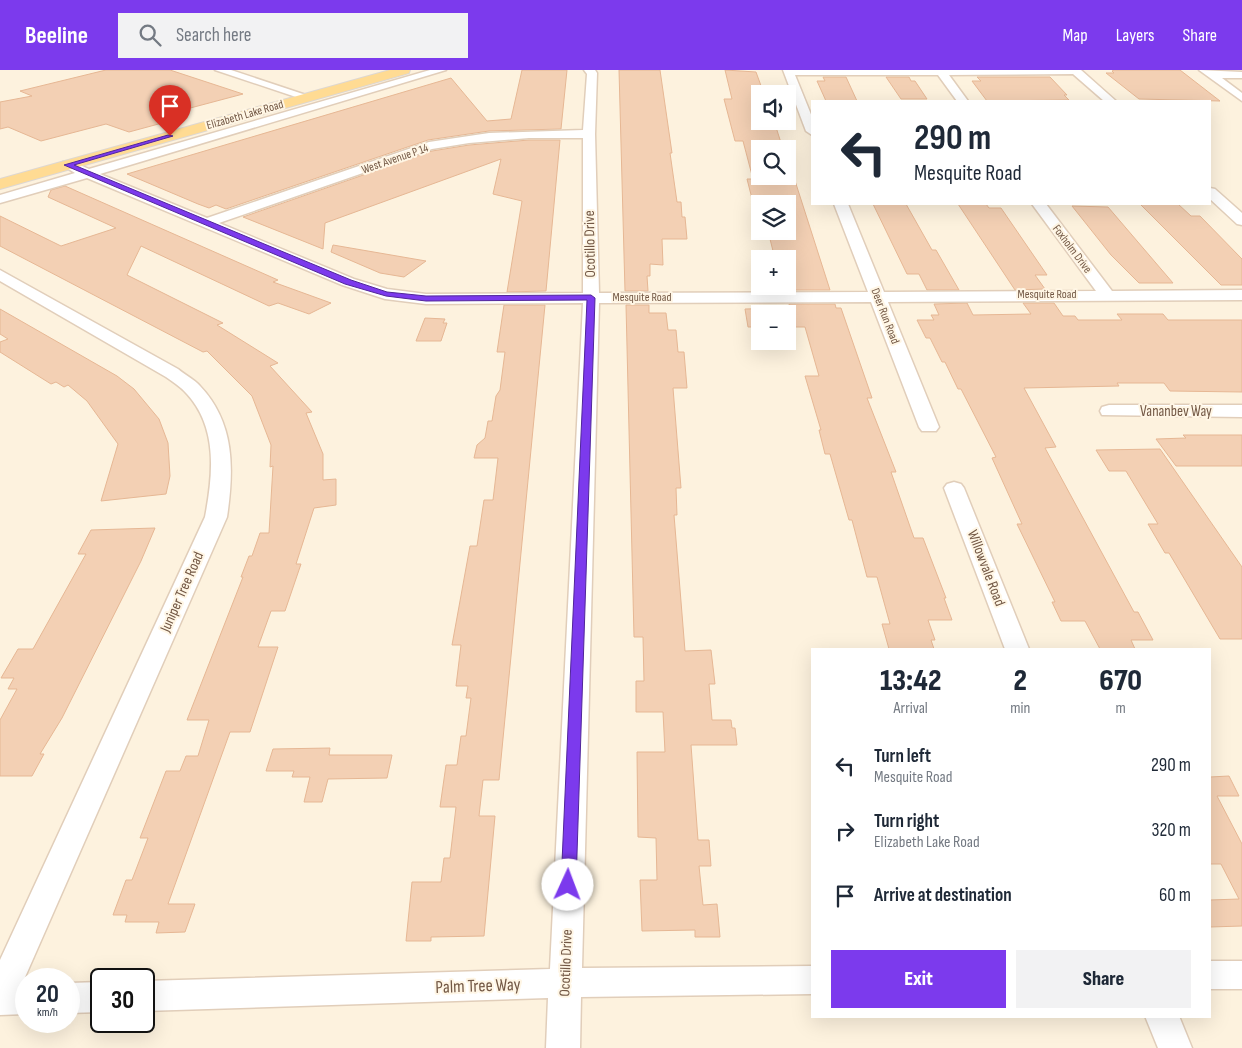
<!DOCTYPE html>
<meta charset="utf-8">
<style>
body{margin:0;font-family:"Sofia Sans Condensed",sans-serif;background:#f2f2f3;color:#1f2937;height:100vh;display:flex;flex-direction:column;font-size:19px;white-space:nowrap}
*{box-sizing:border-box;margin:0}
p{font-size:16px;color:#747a83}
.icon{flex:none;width:28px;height:28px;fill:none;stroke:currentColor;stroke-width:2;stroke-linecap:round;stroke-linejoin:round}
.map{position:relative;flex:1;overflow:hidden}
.details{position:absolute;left:811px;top:578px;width:400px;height:370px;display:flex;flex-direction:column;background:#fff;border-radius:0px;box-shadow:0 5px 20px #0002}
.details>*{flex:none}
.top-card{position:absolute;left:811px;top:30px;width:400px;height:105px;border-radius:0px;box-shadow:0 5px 20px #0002;background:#fff;color:#1f2937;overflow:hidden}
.buttons{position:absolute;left:751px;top:15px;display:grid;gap:10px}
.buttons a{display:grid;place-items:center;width:45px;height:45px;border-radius:0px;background:#fff;box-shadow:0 5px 20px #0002;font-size:25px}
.speed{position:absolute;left:15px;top:898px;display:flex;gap:10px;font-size:25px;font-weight:700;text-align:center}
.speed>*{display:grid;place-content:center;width:65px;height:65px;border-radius:50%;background:#fff;box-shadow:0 5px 20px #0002;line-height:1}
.speed small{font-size:12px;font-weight:400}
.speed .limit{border:2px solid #111;border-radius:8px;background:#fff;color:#111}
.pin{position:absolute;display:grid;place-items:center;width:42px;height:42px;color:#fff;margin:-51px -21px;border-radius:50% 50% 50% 0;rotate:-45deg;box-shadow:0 0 5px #0007}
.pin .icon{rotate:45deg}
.me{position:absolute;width:55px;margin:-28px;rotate:2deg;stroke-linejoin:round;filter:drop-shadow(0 0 4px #0008)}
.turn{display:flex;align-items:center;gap:18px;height:105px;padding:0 20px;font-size:22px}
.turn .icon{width:65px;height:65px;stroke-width:2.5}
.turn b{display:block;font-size:35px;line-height:42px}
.eta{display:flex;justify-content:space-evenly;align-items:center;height:85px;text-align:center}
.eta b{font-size:30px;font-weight:800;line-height:35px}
.button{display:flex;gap:10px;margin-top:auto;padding:10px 20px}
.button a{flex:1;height:58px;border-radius:0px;background:#7c3aed;color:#fff;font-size:20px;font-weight:800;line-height:58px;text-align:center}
.button a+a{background:#f2f2f3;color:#1f2937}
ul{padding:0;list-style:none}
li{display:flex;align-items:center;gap:15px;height:65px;padding:0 20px}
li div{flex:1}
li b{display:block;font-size:19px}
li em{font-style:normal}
header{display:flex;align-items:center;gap:30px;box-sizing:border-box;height:70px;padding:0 25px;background:#7c3aed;color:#fff}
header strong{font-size:24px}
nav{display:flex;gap:28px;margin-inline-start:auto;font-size:18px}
.search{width:350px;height:45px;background:#f2f2f3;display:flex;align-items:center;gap:12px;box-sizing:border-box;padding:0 18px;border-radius:0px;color:#747a83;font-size:19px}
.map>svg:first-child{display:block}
.building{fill:#f3d0b4;stroke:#e6b794}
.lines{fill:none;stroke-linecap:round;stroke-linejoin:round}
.minor-casing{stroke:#e1ceba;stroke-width:3}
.major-casing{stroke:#ddd7d2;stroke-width:2}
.minor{fill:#fff;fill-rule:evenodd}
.major{fill:#ffdb93;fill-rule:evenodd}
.route{fill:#7c3aed;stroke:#51269a}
.labels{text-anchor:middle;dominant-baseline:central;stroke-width:4;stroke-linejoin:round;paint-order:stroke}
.far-street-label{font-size:12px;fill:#735845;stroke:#fff6e5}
.street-label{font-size:15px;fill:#735845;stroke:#fff6e5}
.near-street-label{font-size:18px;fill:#735845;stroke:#fff6e5}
</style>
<header>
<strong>Beeline</strong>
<div class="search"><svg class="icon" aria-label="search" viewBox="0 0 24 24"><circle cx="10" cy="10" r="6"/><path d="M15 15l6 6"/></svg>Search here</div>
<nav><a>Map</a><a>Layers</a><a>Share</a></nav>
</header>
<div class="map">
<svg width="1242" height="978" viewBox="0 0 1242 978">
<rect width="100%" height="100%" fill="#fdf2de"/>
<path class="building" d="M106 0H170L243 24 164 45 177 49 129 62 106 54 41 71 8 57 0 59V32L32 26 20 21Z
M522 0H567L561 59 489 61 428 70 226 139 216 135 209 138 198 134 127 104 451 8 487 51 511 49Z
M619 0H660L672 83H670L677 132H681L682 147H685L687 169H662L663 195 650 194V206H647L648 221H625Z
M725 0 756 2 764 24H760V51H774L783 79H760V106H788L789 92 830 220H785L783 216H788V189H775L768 161H788V134H760L759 156 747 109H753L743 71H735L724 29H732Z
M1114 0H1180L1220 31 1139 29 1106 3H1114L1112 1Z
M823 7H846L857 31H826L817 11H825Z
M886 7H909L911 11H915L927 29H901Z
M977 7H1050L1067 25H1064L1069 30 987 31 972 11H981Z
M529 70H560L546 221 507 222 522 131 493 124 501 89 325 153 323 179 243 147 432 81 469 75Z
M65 116 278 210 273 212 331 233 309 244 278 233 269 236 141 176 127 205 223 253 217 255 278 293 270 296 312 342 306 343 323 384V410L336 409V435L314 438 296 494H301L285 541H271L258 577H278L250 662H230L168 834H195L185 862 156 863 159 852H125L127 845H113L126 810H132L148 768H140L166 701H180L186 686H198L209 650H187L243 507H241L249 486H252L260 463H269L273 396 270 397 271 375 252 326 207 281 203 282 0 176V146L61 176 116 158 48 127 51 120Z
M873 134H906L932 180H936L959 220H927L919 204H907Z
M958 134H986L989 138H1001L1047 205H1035L1045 219 1015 220Z
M1140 134H1178L1191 146H1200L1242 189V215H1221Z
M1072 136 1108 137 1173 213H1139L1111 185Z
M333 175 426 191 404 207 380 203 331 182Z
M967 233 973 245 1031 244 1023 233H1054L1063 246H1075L1078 250H1122L1117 244H1163L1168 250H1242V322L1170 321 1164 313H1117L1119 316 1024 318 1056 377 1045 378 1134 542H1138L1153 570H1131L1135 579H1100L1085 551H1061L1052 532H1055L1017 454H1022L992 388 996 387 961 319H958L945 292H942L930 268H926L917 250H934L931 245H939L934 234Z
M789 234H835L836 238H841L872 328H867L896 402H891L914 468H923L946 528H944L952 550H928L935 570H931L934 579H889L882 554H890L877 507H867L852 450H849L830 384H825L819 360H821L805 306H819L805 257H788V244H760V257H748L745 239 790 238Z
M504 235H545L499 710H483L479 746H495L484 866 431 867V871H406L412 812H441L444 788H450L456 737H440L446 695H457L461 666H466L471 628H466L468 616H456L461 575H452L470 476H477L484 430H493L498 388H474L477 375 485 368 488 351H492L496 326 500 320 505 282H497Z
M626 235H649V243H666L668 260H676L678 282H684L687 318H673L681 418H676L677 445H674L685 581 711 580 715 614H709L712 650H731L732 658H735L737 675H691L698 770H709L711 796H699L703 835 717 834 720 867H695V860L642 861 640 810H657L656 768 638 767 637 682H665L663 642H636V611H644L643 567H634Z
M0 239 117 306 134 319 159 349 168 373 170 406 166 424 101 431 118 374 87 331 68 315 64 317 56 312 51 314 0 282V272L8 269 0 264Z
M425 248 445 249 443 253H447L441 271H416Z
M1183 365H1242V396H1176L1156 369 1186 368Z
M1160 379 1242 497V569H1220L1169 483H1165L1148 454H1158L1126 401H1109L1096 380Z
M155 458 141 491 62 648 40 684H44L32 706H0V650L17 619H8L14 608H1L18 579H33L86 484H78L91 460Z
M330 678 329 685H392L387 708 328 709 322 732H304L310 707H292L294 701H266L273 679Z
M1229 706 1239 726H1217L1242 774V856L1210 857V830L1239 829 1221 794H1210V707Z"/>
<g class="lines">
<g class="minor-casing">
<path id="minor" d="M215 0H231L312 27 310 29H302Z
M430 0H446L100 104 207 148 429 72 489 63 583 60 587 4 584 0H595L597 3 595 64 599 223 868 222 834 134H848L884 222 1096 221 1032 134H1046L1112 221 1242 220V230L888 232 939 357 936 361H922L919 357 871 232 599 233 582 898 812 896V924L581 927 580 978H546L548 928 144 941V911L550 899 583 233 426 234 385 229 342 215 87 108 0 133V125L75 103 62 95 63 92H73L89 99ZM529 68H583V223L426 224 387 219 354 209 219 153 432 79 469 73Z
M783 0H1081L1116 31H1104L1073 4 949 5 968 31H957L938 5H795L812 47V65L806 61Z
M1199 0 1242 2V8H1222L1242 23V31Z
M1210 118 1215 119 1242 143V155L1237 154 1210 129Z
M0 200 178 299C185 305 194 309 200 316 235 353 234 399 227 447L22 914H26V944L0 945V890L205 447C213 405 218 358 187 324 181 317 173 312 166 307L0 211Z
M1109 335H1242V347L1102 345 1100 341 1102 337Z
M954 412 961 414 964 418 1029 579H1005L944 418 947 414Z
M1210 891H1242V919H1210Z
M101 912V942L69 943V913Z
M1145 946H1179L1192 978H1158Z"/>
</g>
<g class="major-casing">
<path id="major" d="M390 0H410L409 3 0 119V109Z"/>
</g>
<use href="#minor" class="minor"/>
<use href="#major" class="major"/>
</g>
<path class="route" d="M168 65 173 66 74 95 351 210 387 222 426 226 591 225 595 228 576 815 574 819 568 821 563 819 561 815 587 230 426 231 386 226 345 214 64 95Z"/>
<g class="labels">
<g class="far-street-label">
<text transform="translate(245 45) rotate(-16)">Elizabeth Lake Road</text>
<text transform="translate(395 89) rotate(-19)">West Avenue P 14</text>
<text transform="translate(1072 179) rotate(53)">Foxholm Drive</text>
<text x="1047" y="224">Mesquite Road</text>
<text x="642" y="227">Mesquite Road</text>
<text transform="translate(885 246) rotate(69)">Deer Run Road</text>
</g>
<g class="street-label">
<text transform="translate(590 174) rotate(-91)">Ocotillo Drive</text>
<text x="1176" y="341">Vananbev Way</text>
<text transform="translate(986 498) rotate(69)">Willowvale Road</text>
<text transform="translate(182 522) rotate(-66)">Juniper Tree Road</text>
<text transform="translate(566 893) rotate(-88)">Ocotillo Drive</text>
</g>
<g class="near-street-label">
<text transform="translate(478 916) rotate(-2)">Palm Tree Way</text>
</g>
</g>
</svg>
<div class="buttons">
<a><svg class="icon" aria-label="sound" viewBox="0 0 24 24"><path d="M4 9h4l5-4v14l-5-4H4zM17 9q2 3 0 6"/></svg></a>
<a><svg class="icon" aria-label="search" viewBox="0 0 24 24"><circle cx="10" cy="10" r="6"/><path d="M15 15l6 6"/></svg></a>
<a><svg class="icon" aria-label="layers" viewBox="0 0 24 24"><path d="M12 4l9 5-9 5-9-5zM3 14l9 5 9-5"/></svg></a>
<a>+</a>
<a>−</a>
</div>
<div class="speed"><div>20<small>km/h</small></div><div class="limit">30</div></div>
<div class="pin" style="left:170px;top:66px;background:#d93025"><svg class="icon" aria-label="arrive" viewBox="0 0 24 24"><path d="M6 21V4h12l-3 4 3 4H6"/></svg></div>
<svg class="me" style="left:568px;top:815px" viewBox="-20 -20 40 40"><circle r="19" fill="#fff"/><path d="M0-13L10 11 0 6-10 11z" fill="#7c3aed"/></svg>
<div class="top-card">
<div class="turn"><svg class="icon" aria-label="left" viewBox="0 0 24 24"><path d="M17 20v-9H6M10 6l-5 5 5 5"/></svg><div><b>290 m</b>Mesquite Road</div></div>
</div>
<section class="details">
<div class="eta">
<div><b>13:42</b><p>Arrival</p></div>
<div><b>2</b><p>min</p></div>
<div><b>670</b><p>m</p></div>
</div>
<ul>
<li><svg class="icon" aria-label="left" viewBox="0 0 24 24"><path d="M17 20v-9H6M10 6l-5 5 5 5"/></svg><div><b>Turn left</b><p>Mesquite Road</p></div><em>290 m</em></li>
<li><svg class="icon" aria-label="right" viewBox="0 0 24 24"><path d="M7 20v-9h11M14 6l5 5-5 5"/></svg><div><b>Turn right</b><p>Elizabeth Lake Road</p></div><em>320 m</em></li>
<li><svg class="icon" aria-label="arrive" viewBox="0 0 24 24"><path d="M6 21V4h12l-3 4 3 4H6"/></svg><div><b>Arrive at destination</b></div><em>60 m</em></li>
</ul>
<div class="button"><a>Exit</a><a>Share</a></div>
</section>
</div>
